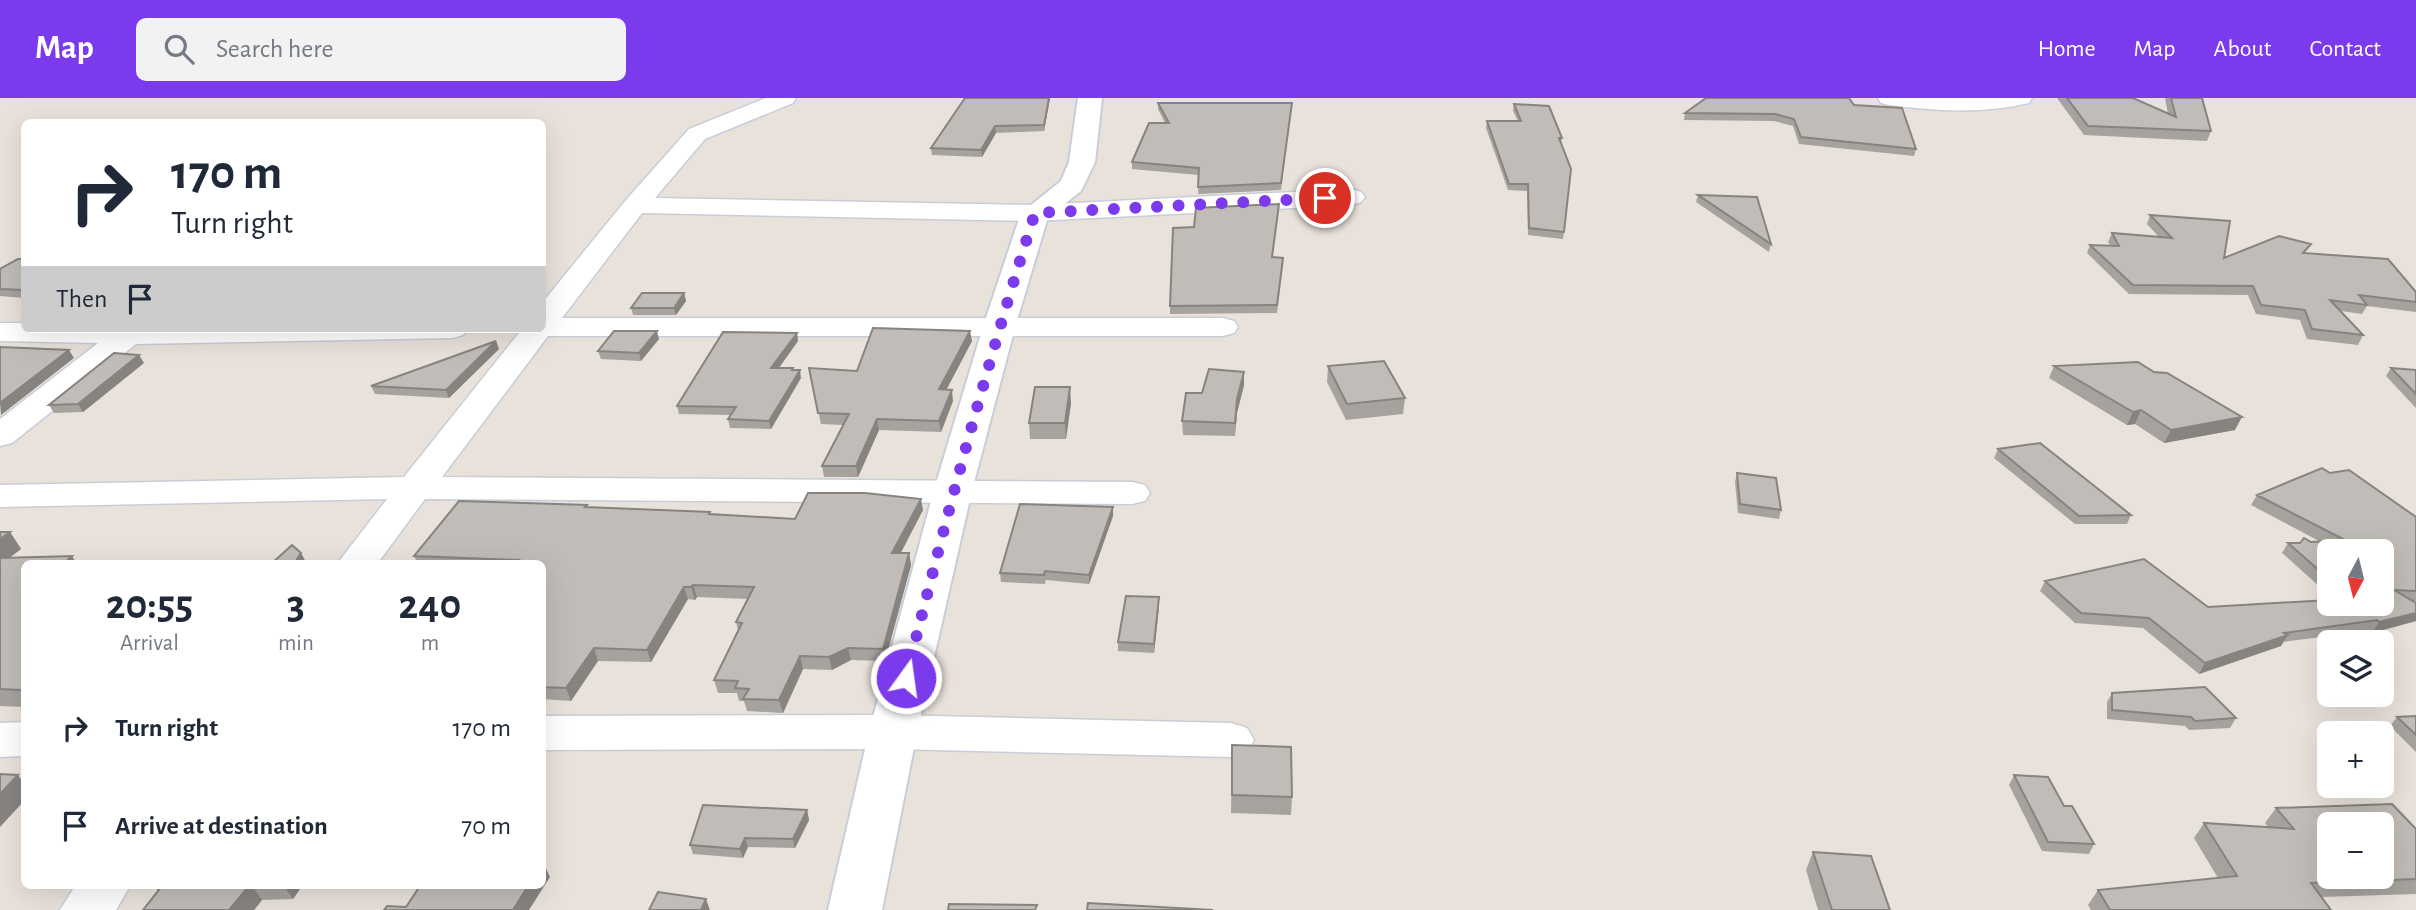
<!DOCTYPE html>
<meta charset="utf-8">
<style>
body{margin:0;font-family:"Alegreya Sans",sans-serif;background:#f2f2f3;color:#1f2937;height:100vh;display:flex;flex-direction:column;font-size:26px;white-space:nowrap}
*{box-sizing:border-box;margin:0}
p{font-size:23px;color:#747a83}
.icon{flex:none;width:38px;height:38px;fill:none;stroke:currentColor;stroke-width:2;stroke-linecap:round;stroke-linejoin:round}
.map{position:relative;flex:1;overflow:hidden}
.sheet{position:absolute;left:21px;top:462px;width:525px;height:329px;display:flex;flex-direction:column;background:#fff;border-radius:10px;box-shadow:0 7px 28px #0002}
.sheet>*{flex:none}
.guide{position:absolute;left:21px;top:21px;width:525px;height:214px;border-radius:10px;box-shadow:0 7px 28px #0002;background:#fff;color:#1f2937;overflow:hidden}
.needle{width:46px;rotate:187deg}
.buttons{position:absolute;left:2317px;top:441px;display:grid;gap:14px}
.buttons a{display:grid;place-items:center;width:77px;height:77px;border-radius:10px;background:#fff;box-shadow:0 7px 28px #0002;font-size:35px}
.pin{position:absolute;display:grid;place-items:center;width:60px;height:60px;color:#fff;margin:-30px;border:4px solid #fff;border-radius:50%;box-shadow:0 2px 7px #0007}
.me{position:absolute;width:77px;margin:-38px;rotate:14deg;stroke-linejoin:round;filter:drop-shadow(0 0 5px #0008)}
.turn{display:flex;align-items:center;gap:24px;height:147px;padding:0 35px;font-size:32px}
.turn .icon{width:91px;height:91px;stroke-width:2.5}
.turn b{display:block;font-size:49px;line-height:60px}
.then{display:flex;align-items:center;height:66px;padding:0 35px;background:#0003;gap:14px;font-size:26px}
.eta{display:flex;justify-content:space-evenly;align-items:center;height:119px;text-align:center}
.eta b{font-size:42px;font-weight:700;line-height:49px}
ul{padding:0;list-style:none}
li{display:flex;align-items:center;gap:21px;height:98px;padding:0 35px}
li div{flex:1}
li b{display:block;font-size:26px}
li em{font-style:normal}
header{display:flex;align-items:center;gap:42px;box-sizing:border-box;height:98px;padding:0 35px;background:#7c3aed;color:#fff}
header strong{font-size:33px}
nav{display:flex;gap:38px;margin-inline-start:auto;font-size:24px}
.search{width:490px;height:63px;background:#f2f2f3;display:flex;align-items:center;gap:18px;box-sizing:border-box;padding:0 24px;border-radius:10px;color:#747a83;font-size:26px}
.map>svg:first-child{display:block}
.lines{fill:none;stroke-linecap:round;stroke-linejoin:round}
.street-casing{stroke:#c9cdd8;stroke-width:3}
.secondary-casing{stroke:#c9cdd8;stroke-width:4}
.street{fill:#fff;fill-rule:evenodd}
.secondary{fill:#fff;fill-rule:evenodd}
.wall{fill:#a6a29d}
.shaded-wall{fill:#878480}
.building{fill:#c1bcb7;stroke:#878480;stroke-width:2;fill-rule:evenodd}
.route{stroke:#7c3aed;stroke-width:12;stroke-dasharray:0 21.6}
</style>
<header>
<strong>Map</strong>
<div class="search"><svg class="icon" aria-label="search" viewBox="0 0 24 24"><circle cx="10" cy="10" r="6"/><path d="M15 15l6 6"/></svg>Search here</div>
<nav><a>Home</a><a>Map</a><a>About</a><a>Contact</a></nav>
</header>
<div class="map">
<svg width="2416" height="812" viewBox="0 0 2416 812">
<rect width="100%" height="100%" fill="#e9e2db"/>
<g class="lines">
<g class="street-casing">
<path id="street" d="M766 0H796L793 5 705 41 655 100 1035 107 1352 91 1361 94 1365 99 1361 104 1352 107 1035 123 642 115 562 220H1223L1234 223 1238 229 1234 235 1223 238H548L442 379 1132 384 1145 387 1150 395 1145 403 1132 406 425 401 377 466H337L387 401 0 409V387L404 379 522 231H542V205L626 102 689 31Z
M1878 0H2032L2029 5C1983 16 1935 13 1889 7L1881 5Z
M0 225H24V231H467L463 237 452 240 136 246 12 345 0 348V321L98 245 0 243Z
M893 617 1231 625 1247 630 1254 642 1247 654 1231 659 893 651 542 652V618Z
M24 624V658L0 659V625Z
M75 788H130L116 812H60Z"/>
</g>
<g class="secondary-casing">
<path id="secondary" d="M1078 0H1102L1095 64 1081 93 1048 119 1015 229 972 392 917 634 882 812H828L869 634 934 392 983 229 1021 115 1061 83 1069 64Z"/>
</g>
<use href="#street" class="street"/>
<use href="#secondary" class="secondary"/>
</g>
<path class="wall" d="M1050 0 1044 33 996 35 982 59 932 57 931 50Z
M2057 0H2133L2168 16 2165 0H2202L2211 33 2207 43 2084 37Z
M1158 5 1291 11 1281 92 1198 96 1199 77 1132 71V64L1165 25 1158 11Z
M1514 6 1562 40 1561 45 1564 134 1563 141 1528 137 1527 93 1508 92 1486 30 1487 23H1518L1513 13Z
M1854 7 1916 51 1914 58 1799 46 1793 28 1774 23 1684 22 1685 15Z
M1698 97 1771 146 1769 154 1696 104Z
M1278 113 1272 159 1283 167 1277 215 1170 216V208L1194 129Z
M2150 117 2224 160 2306 156 2416 194V214L2367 208 2362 216 2341 213 2363 237 2358 247 2307 241 2300 222 2256 216 2248 197 2129 196 2087 155 2090 147H2110L2108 144 2112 135 2159 139 2147 126Z
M24 161V200L0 198V171Z
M684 195 686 203 676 217H633L631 210Z
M797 235 798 243 779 270 794 272 801 280 771 331 730 330 728 321 731 317 679 316 677 308Z
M659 241 641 263 601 261 598 253Z
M496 243 499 251 449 300 375 296 371 288Z
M972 243 946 292 953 303 941 334 879 332 858 379H824L822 368 843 327 821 326 809 270 857 273Z
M144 265 83 314 54 315 49 307Z
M1328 268 1405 300 1403 316 1346 322 1327 284Z
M2054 268 2154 274 2235 332 2164 345 2135 326 2127 327 2049 280Z
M2391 270 2416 272V310L2386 278Z
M1244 274V287L1237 315 1235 338 1183 337 1182 323 1202 295Z
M1071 305 1066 341H1030L1029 325Z
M1998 351 2131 417 2127 426H2075L1994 360Z
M1737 375 1781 412 1779 421 1738 415 1735 384Z
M2257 397 2416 419V503H2413L2416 505V523L2372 535 2369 533 2283 544 2281 548 2199 576 2143 530 2075 525 2040 493 2045 483 2208 509 2382 506 2329 453V497L2282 455 2288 445 2321 444 2251 407Z
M587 407 588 409 795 421 923 412 901 455H909L911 467 885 563 851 562 832 572 803 571 783 615 747 613 744 603H739L737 595H718L714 582 738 532 736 524 748 501 697 499 695 502 688 501 651 564 598 563 571 603 542 601V466H418L414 458Z
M1113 409V418L1089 486 1046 482 1045 486 1001 484 1000 475Z
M0 434H10L21 451 10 459 24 466V609L0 608Z
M1159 499V508L1154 555 1118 553V544Z
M2112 595 2236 620 2230 630 2189 632 2185 628 2107 621V604Z
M2416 618V654L2390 628 2397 619Z
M1232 647 1292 699 1291 717 1231 715Z
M2014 677 2064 708 2094 746 2089 756 2042 753 2009 687Z
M2276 710 2416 731V796L2322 799 2331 812H2091L2088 807 2098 792 2218 780 2194 740 2204 725 2268 729 2265 725Z
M807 712 809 722 795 750 748 749 743 760 693 756 690 747Z
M1813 754 1890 812H1818L1806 772Z
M154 788H302L293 801 262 802 254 812H143L158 793Z"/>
<path class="shaded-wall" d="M1049 0H1050L1044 33V27Z
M995 28 996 35 982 59 981 52Z
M684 195 686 203 676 217 674 210Z
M657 233 659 241 641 263 639 255Z
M970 233 972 243 941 302 939 291Z
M797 235 798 243 773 278 771 270Z
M496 243 499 251 449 300 446 292Z
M69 252 74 260 1 317 0 305Z
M139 257 144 265 83 314 78 306Z
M800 272 801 280 771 331 769 323Z
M1244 274V287L1237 315 1235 338 1237 301Z
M1070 289 1071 305 1066 341 1065 325Z
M952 292 953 303 941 334 939 323Z
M2141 312 2135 326 2127 327 2133 314Z
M2242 319 2235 332 2164 345 2171 332Z
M877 321 879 332 858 379 856 368Z
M921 401 923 412 894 467 892 455Z
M1113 409V418L1089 486V477Z
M10 434 21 451 0 467V441Z
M301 455 306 464 305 466H294Z
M909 455 911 467 885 563 883 551Z
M72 458 77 466H63Z
M693 487 697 499 695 502 691 489Z
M684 489 688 501 651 564 647 552Z
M1159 499V508L1154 555V546Z
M2416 515V523L2372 535 2379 524Z
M2288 537 2281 548 2199 576 2205 565Z
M594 550 598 563 571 603 566 590Z
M848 550 851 562 832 572 829 559Z
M800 558 803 571 783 615 779 602Z
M18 677 24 686V703L0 729V696Z
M807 712 809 722 795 750 793 741Z
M745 740 748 749 743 760 740 751Z
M543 764 550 779 529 812H513L528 788H542Z
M249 788H252L262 802 254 812H229Z
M284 788H302L293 801Z
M706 801 710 812H701Z"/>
<path class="building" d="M965 0H1049L1044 27 995 28 981 52 931 50Z
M1706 0H1849L1854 7 1902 10 1916 51 1801 39 1794 21 1775 16 1685 15Z
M2067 0H2133L2176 19 2171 0H2202L2211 33 2088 28Z
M1158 5H1292L1281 85 1198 89 1199 70 1132 64 1149 25H1169Z
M1514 6 1549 8 1562 40H1559L1571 71 1564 134 1529 130 1528 86H1509L1487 23H1521Z
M1698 97 1757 99 1771 146Z
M1279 106 1272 159 1283 160 1277 207 1170 208 1173 130 1194 129 1196 110Z
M2150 117 2230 123 2224 160 2279 138 2311 146 2303 155 2388 161 2416 194V204L2359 197 2367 207 2330 202 2363 237 2312 231 2305 212 2261 207 2253 188 2133 187 2090 147 2119 148 2112 135 2172 140Z
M18 161H24V192L0 191V171Z
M642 195H684L674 210H631Z
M873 230 970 233 939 291 952 292 939 323 877 321 856 368H822L849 316 818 315 809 270 857 273Z
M614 233H657L639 255 598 253Z
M723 234 797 235 771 270H793L792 272H800L769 323 728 321 736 309 677 308Z
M496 243 446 292 371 288Z
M0 249 69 252 0 305Z
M114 255 139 257 78 306 49 307Z
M1384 263 1405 300 1347 306 1328 268Z
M2138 264 2154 274 2167 275 2242 319 2171 332 2141 312 2133 314 2054 268Z
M2391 270 2416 272V296Z
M1209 271 1244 274 1237 301 1235 325 1182 323 1186 295H1202Z
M1035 289H1070L1065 325H1029Z
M2040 345 2131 417 2079 418 1998 351Z
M2322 370 2330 375 2349 372 2416 419V493L2394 492 2416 505V515L2379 524 2377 522 2284 535 2288 537 2205 565 2149 520 2081 515 2045 483 2144 461 2208 509 2329 502V506H2382V453H2329V481L2288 445H2300L2304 440 2311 444 2345 442 2257 397Z
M1737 375 1776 380 1781 412 1740 406Z
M808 395H865L921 401 892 455H909L883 551 848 550 829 559 800 558 779 602 743 601 749 591 735 590 738 583 714 582 742 525 736 524 754 489 693 487 691 489H684L647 552 594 550 566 590 542 589V466H516L519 462 414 458 459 403 587 407 585 409 710 414 709 416 795 421Z
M1020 406 1113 409 1089 477 1045 473 1044 477 1000 475Z
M0 434H10L0 441Z
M292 447 301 455 294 466H271Z
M72 458 63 466H24V588L21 592 0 591V460Z
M1126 498 1159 499 1154 546 1118 544Z
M2205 589 2236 620 2195 623 2191 619 2112 612V595Z
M2416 618V637L2397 619Z
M1232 647 1291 649 1292 699 1232 697Z
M0 676 18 677 0 696Z
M2014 677 2048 679 2064 708H2072L2094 746 2048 744Z
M2392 706 2416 731V781L2311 785 2331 812H2110L2098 792 2237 778 2204 725 2294 731 2276 710ZM2329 726H2382V779H2329Z
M703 707 807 712 793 741 745 740 740 751 690 747Z
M1813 754 1871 758 1890 812H1832Z
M162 788H249L229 812H143Z
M420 788H528L513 812H384L387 808 406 809Z
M658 794 706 801 701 812H649Z
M1088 805 1213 812H1087Z
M949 806 1037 807 1035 812H948Z"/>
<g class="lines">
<path class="route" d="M906 580C945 424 986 269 1035 115L1325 100"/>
</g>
</svg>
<div class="buttons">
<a><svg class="needle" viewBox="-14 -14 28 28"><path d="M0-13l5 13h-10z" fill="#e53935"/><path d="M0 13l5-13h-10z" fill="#747a83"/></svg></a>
<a><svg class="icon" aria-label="layers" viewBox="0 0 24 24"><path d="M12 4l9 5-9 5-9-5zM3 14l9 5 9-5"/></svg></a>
<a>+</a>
<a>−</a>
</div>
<div class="pin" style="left:1325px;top:100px;background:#d93025"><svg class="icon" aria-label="arrive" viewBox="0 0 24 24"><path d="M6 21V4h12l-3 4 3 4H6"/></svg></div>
<svg class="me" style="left:906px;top:580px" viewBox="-20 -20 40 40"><circle r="17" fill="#7c3aed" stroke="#fff" stroke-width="3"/><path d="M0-11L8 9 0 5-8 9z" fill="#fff"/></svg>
<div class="guide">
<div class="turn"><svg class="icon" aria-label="right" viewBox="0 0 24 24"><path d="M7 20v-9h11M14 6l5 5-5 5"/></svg><div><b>170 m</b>Turn right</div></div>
<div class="then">Then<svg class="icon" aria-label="arrive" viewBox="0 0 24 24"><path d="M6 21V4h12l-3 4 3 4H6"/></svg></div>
</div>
<section class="sheet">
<div class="eta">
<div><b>20:55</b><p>Arrival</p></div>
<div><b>3</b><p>min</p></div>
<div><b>240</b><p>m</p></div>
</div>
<ul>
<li><svg class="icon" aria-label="right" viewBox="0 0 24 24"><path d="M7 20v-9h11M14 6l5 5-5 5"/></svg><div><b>Turn right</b></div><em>170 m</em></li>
<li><svg class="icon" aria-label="arrive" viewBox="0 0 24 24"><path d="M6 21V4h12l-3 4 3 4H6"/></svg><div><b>Arrive at destination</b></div><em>70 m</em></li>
</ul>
</section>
</div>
